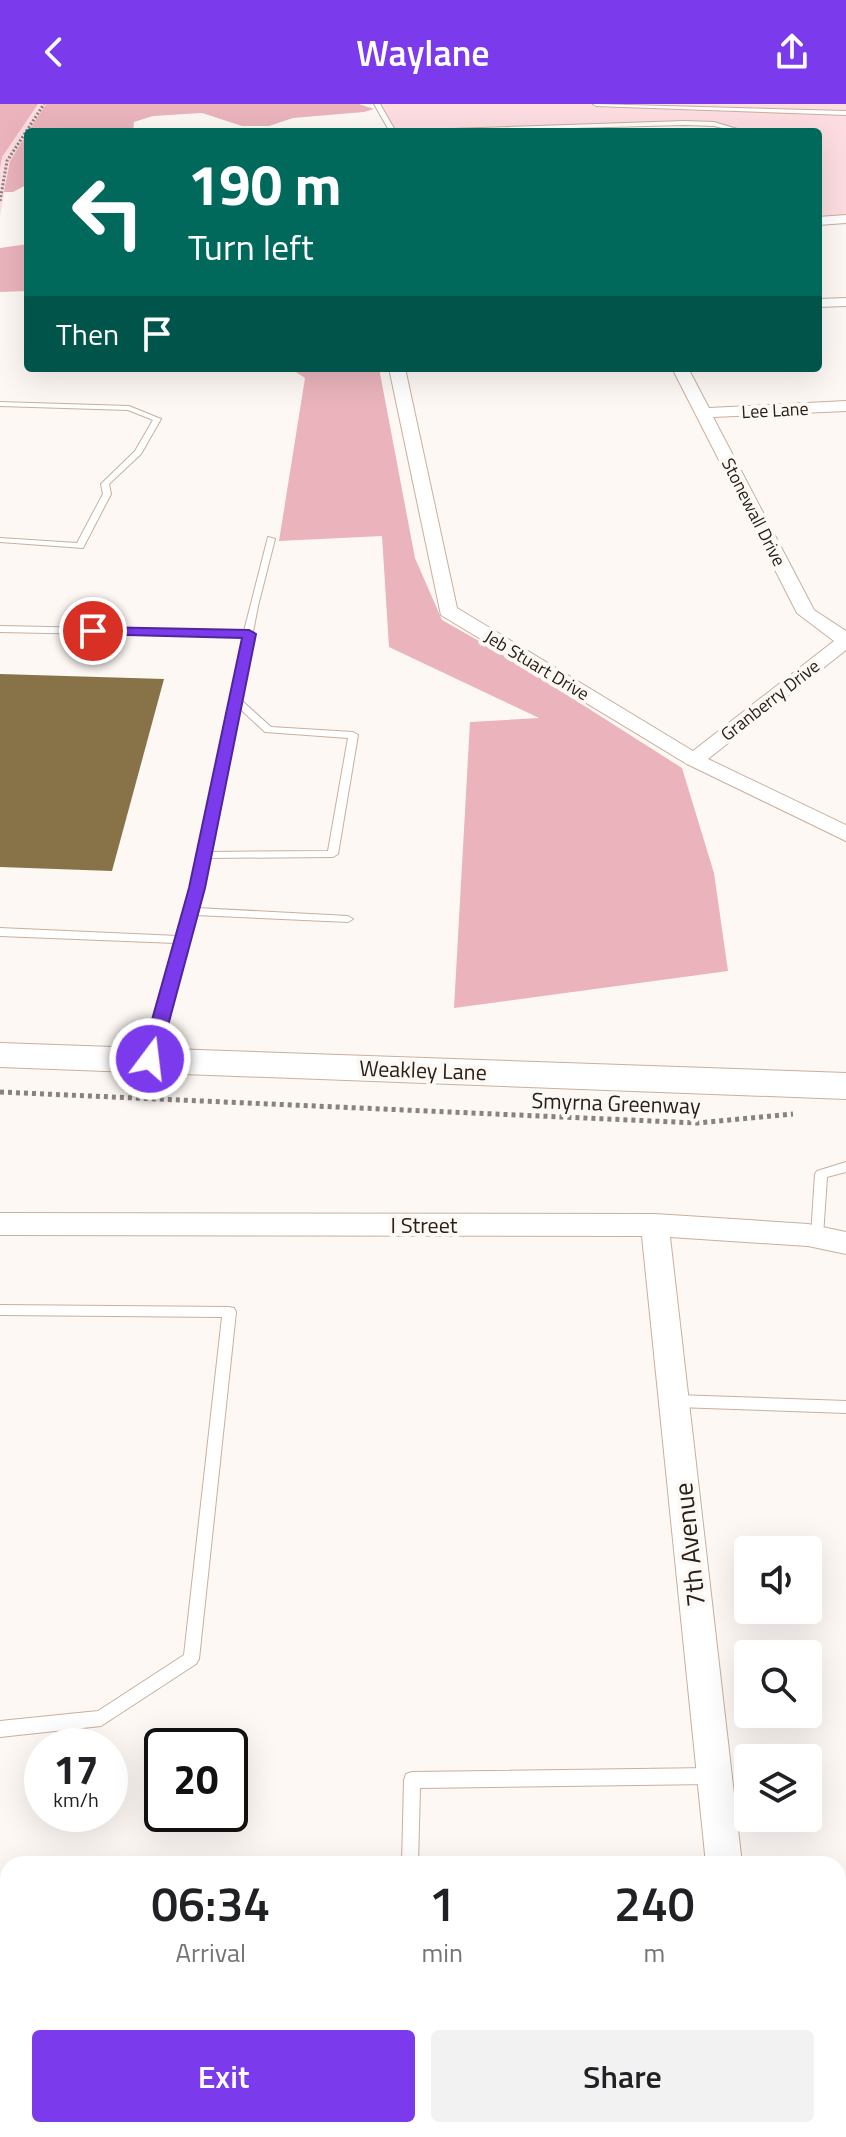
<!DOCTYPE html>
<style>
body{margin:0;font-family:"Titillium Web",sans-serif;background:#f2f2f2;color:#202124;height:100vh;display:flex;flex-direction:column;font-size:30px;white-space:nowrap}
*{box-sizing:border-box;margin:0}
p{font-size:26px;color:#757577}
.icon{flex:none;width:44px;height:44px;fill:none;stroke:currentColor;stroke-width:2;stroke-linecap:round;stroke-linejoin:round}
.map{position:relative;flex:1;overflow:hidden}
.details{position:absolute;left:0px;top:1752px;width:846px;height:282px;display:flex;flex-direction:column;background:#fff;border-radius:24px 24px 0 0;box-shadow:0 8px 32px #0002}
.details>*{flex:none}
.banner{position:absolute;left:24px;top:24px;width:798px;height:244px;border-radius:8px;box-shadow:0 8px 32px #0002;background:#00695c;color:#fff;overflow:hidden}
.controls{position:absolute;left:734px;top:1432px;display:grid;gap:16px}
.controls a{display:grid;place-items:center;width:88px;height:88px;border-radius:8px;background:#fff;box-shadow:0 8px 32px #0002;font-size:40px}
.speed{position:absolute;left:24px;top:1624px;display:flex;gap:16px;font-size:40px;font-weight:700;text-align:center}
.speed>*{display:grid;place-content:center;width:104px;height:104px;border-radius:50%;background:#fff;box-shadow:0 8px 32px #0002;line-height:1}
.speed small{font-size:20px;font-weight:400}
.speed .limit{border:4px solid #111;border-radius:12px;background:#fff;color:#111}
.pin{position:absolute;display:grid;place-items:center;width:68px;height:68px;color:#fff;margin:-34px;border:4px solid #fff;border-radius:50%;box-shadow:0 2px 8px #0007}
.me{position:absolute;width:88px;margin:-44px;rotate:15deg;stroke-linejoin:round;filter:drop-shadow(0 0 6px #0008)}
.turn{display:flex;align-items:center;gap:28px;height:168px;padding:0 32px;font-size:36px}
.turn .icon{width:104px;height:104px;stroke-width:2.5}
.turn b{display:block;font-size:56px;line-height:68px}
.then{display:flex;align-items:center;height:76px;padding:0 32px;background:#0003;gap:16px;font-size:30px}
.eta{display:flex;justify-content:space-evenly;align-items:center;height:136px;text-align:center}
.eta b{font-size:48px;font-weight:600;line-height:56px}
.cta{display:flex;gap:16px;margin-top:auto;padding:16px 32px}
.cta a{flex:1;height:92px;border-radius:8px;background:#7c3aed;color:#fff;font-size:32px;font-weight:600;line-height:92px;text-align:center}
.cta a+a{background:#f2f2f2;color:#202124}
header{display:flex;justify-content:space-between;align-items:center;height:104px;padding:0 32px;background:#7c3aed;color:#fff;font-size:36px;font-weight:600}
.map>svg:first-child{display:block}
.green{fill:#fddde1}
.forest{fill:#ebb4bc}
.building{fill:#887248}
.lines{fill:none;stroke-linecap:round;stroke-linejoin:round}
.service-casing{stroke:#c9af9d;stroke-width:2}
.minor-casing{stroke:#c9af9d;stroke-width:2}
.secondary-casing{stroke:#c9af9d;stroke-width:2}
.path-far1{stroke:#89827d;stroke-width:3;stroke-dasharray:2 2;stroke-linecap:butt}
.path{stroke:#89827d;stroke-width:5;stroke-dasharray:4 4;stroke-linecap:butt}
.service{fill:#fff;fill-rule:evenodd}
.minor{fill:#fff;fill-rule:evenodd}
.secondary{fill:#fff;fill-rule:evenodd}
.route{fill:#7c3aed;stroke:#51269a;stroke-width:2}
.labels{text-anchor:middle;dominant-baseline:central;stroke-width:8;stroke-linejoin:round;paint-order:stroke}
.far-street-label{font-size:18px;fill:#292019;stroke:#fdf8f4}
.street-label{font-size:22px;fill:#292019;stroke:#fdf8f4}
.near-street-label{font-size:26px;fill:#292019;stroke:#fdf8f4}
</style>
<header><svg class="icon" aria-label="back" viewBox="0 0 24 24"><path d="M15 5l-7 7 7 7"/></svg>Waylane<svg class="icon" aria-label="share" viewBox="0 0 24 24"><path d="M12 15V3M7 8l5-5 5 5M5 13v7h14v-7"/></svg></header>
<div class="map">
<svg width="846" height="2033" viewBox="0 0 846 2033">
<rect width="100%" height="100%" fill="#fdf8f4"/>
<path class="green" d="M0 0H46L10 57 0 112Z
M377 0H846V115L818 117V28H744L714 20 393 28Z"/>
<path class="forest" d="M0 0H38L2 53 0 64Z
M46 0H359L374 5 364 8 293 14 269 22H242L202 9 153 12 134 18 133 28H28Z
M28 28V80L13 88H4L10 57Z
M28 140V187L0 188V144Z
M290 264H379L415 454 442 516 509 554 682 664 714 769 728 867 454 904 470 618 539 614 389 543 382 432 279 437 305 274Z"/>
<path class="building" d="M0 570 164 575 112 767 0 763Z"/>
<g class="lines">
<g class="service-casing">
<path id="service" d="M374 0H380L396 28H390Z
M593 0 846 7V11L596 2Z
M684 17 714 18 747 28H738L714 22 684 21 421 28 424 26Z
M0 298 129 302 161 315 141 350 109 380 111 390 83 444 0 438V434L77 439 103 390 101 380 135 347 153 316 128 306 0 302Z
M268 433 275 435 258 502 240 595 271 623 353 628 358 631 338 750 333 753 208 754 197 804 348 812 353 815 348 818 195 811 156 955 150 959 144 955 176 839 0 832V824L178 832 192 784 243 533 0 528V522L244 527ZM238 603 265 628 348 634 328 747 209 748Z
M846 1058V1068L827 1073 823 1132 822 1136H812L811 1132 815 1070 817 1067Z
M0 1201 229 1203 234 1204 236 1208 199 1555 196 1560 101 1622 0 1633V1617L98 1607 184 1551 222 1213 0 1211Z
M676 1291 846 1297V1309L676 1303 671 1301 669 1297 671 1293Z
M711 1664 717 1666 719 1672 717 1678 711 1680 420 1684 418 1760H402L404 1676 406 1670 412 1668Z
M8 2011V2026H15L0 2030V2012Z"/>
</g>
<g class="minor-casing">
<path id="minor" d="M846 111V119L818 121V113Z
M846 194V202L818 203V195Z
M389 264H405L457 504 693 647 834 537 797 509 672 264H688L709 304 846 297V307L713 313 814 506 846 527V546L708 655 846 721V737L687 660 441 511Z
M0 1109 655 1110 808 1120 846 1128V1150L808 1142 670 1133 742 1760H706L642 1132 0 1131Z
M729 2026H769L770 2033H730Z"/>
</g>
<g class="secondary-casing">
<path id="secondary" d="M0 939 846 969V995L0 963Z"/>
</g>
<path class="path-far1" d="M0 97 7 57 44 0"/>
<path class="path" d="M0 988 697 1019 793 1010"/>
<use href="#service" class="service"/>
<use href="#minor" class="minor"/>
<use href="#secondary" class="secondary"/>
</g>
<path class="route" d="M93 523 249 526 256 530 205 784 159 955 150 961 141 955 189 784 242 534 89 530 87 527Z"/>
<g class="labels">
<g class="far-street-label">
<text transform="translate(775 306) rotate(-3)">Lee Lane</text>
<text transform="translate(754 408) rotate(63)">Stonewall Drive</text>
<text transform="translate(537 561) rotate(31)">Jeb Stuart Drive</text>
<text transform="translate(770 596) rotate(-38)">Granberry Drive</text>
</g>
<g class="street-label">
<text transform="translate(423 966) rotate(2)">Weakley Lane</text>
<text transform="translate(616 999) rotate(2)">Smyrna Greenway</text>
<text x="424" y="1121">I Street</text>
</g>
<g class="near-street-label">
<text transform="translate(689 1441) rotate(-96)">7th Avenue</text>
</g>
</g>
</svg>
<div class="controls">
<a><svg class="icon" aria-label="sound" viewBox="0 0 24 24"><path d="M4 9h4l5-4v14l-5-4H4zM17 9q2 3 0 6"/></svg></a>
<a><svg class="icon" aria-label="search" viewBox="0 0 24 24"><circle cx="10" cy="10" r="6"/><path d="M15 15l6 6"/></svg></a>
<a><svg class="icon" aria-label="layers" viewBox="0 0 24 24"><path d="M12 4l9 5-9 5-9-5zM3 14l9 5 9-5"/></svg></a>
</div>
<div class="speed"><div>17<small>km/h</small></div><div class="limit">20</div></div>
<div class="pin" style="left:93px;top:527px;background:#d93025"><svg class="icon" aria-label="arrive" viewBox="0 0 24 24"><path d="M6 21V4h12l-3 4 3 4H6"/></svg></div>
<svg class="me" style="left:150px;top:955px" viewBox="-20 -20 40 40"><circle r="17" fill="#7c3aed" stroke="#fff" stroke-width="3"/><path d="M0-11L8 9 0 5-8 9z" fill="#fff"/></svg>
<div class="banner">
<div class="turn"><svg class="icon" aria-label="left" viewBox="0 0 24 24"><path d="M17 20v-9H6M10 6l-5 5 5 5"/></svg><div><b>190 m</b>Turn left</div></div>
<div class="then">Then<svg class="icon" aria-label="arrive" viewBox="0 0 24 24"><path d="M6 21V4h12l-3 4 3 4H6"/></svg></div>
</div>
<section class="details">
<div class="eta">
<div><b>06:34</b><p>Arrival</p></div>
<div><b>1</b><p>min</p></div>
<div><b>240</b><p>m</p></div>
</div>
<div class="cta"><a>Exit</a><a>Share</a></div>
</section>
</div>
